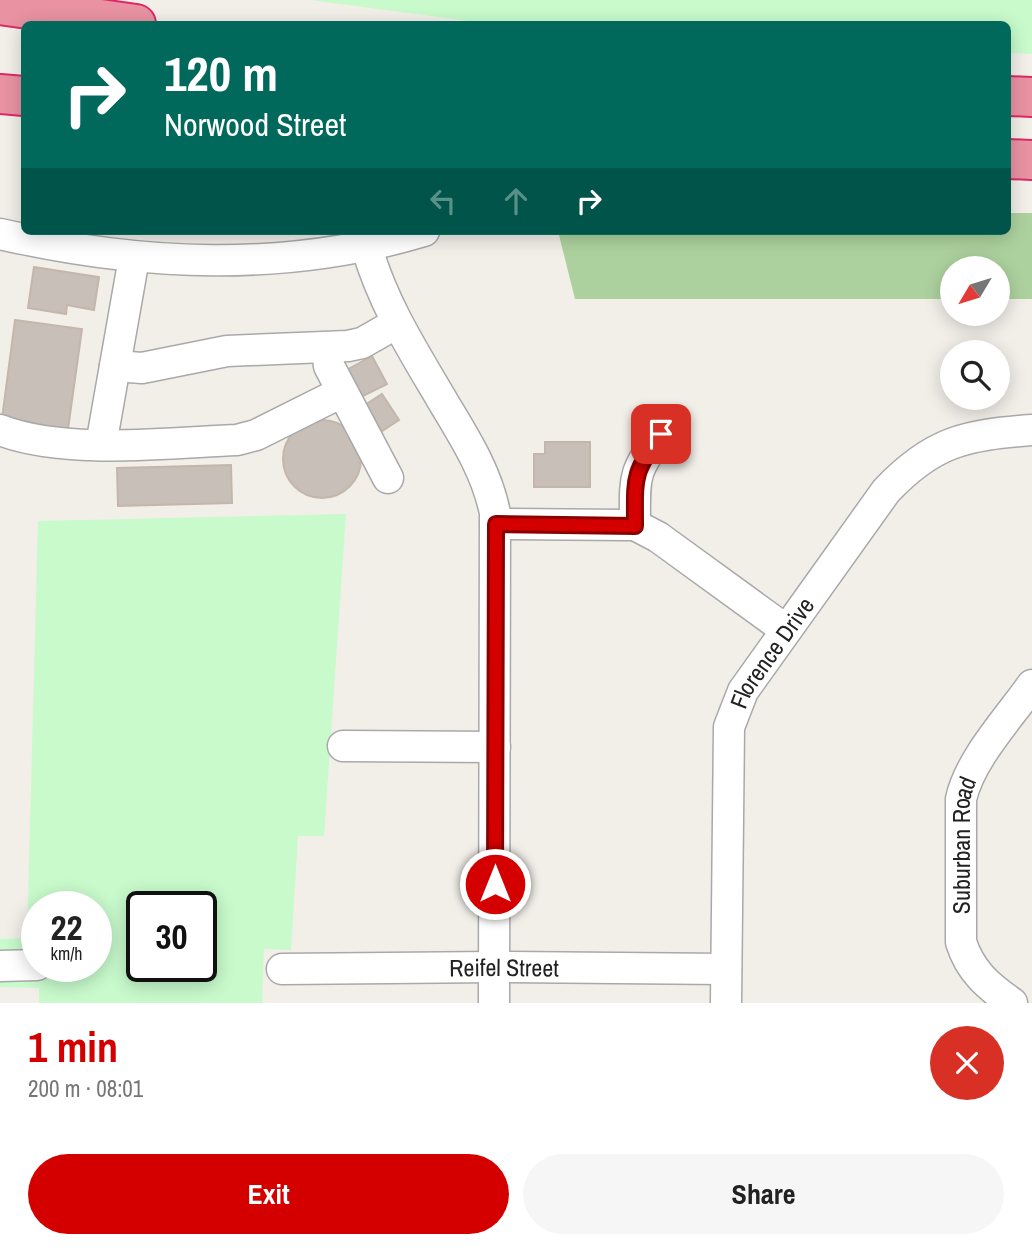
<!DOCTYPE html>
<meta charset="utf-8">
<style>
body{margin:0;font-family:"Archivo Narrow",sans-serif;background:#f6f6f6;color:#222;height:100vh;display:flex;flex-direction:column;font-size:26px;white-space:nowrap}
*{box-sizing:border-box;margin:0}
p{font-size:23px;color:#767676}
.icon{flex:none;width:38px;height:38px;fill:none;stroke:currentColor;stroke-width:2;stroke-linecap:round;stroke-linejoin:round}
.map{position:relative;height:1003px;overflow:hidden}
.sheet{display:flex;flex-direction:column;background:#fff;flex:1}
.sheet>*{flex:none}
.hud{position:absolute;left:21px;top:21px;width:990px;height:214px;border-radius:10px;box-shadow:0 4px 18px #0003;background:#00695c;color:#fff;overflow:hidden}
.needle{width:46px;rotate:232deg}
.fabs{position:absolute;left:940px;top:256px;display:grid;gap:14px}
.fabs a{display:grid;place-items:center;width:70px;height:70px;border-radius:50%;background:#fff;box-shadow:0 4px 18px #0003;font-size:35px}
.speed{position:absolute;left:21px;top:891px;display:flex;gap:14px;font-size:35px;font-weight:700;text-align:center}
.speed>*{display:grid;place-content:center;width:91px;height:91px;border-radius:50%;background:#fff;box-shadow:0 4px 18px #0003;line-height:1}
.speed small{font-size:18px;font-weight:400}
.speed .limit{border:4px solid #111;border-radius:10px;background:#fff;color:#111}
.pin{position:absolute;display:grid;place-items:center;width:60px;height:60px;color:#fff;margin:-30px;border-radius:14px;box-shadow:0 4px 10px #0006}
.me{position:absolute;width:77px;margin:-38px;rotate:0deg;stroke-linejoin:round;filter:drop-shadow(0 0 5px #0008)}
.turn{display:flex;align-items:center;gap:24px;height:147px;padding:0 28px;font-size:32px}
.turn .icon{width:91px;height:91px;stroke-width:2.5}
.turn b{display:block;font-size:49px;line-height:60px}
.lanes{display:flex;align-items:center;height:66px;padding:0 28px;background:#0003;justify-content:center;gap:35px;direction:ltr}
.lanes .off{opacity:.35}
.round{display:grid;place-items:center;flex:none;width:74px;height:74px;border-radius:37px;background:#f6f6f6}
.head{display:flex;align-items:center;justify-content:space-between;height:119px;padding:0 28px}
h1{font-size:42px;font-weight:700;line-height:52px;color:#d40000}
.primary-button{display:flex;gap:14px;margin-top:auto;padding:14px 28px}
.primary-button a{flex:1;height:80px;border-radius:42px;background:#d40000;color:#fff;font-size:28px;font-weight:700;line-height:80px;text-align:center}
.primary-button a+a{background:#f6f6f6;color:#222}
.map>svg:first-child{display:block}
.forest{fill:#add19e}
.park{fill:#c8facc;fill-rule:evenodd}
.building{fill:#c7bfb8;stroke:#c4b6ab;stroke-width:2}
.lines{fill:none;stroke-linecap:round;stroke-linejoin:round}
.minor-casing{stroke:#a9a9a9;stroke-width:33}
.highway-casing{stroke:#dc2a67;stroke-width:42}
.minor{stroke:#fff;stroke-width:30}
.highway{stroke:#e892a2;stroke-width:38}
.route-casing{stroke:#8a0000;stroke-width:18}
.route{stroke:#d40000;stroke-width:12}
.labels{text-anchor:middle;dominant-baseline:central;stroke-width:6;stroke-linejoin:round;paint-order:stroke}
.street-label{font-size:24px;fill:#222;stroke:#fff}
</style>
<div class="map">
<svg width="1032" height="1003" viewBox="0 0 1032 1003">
<rect width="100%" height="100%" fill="#f2efe9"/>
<path class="forest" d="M1008 213H1032V299H998V268H952V299H575L558 231H1008Z"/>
<path class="park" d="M310 0H1032V54L1008 53V24H492Z
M346 514 324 836H298L291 950 264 949 262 1003H39V988L0 987V939L27 938 38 521ZM37 906H96V966H37ZM142 906H201V966H142Z"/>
<path class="building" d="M34 267 99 277 94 310 67 305 66 314 28 308Z
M15 320 82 329 67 436 1 426Z
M372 356 387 384 359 398 345 371Z
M382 394 399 420 379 433 362 407Z
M283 459a39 39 0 1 1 78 0a39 39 0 1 1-78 0Z
M545 442H590V487H534V454H545Z
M231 465 232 503 118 506 117 468Z"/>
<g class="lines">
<g class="minor-casing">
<g id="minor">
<path d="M0 234C141 266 284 273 424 231"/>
<path d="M366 245C383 305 414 352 445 405 466 440 487 473 495 513L494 1003"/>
<path d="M327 348 329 366 388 478"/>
<path d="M115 366 142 368 227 351 348 346 362 343 397 323"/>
<path d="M0 430C65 455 167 443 237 440L256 435 342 392"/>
<path d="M101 445 134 258"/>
<path d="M496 524 626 525H635L658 537 786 630"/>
<path d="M635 525C635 477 632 474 661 434"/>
<path d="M343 746 495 747"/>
<path d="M0 966 37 965"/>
<path id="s1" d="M282 969 494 967 726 969"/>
<path id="s2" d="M726 1003 729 727 743 691 886 491C933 441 966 435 1032 430"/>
<path id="s3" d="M1012 1003C988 986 970 971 961 942V799C970 759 1008 719 1032 685"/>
</g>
</g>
<g class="highway-casing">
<path id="highway" d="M0 5 136 24
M0 94 24 96
M1008 96 1032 97
M1008 159 1032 160"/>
</g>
<use href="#minor" class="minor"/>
<use href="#highway" class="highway"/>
</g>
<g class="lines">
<g class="route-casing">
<path id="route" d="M495 884 496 524 635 526C635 477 632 474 661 434"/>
</g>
<use href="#route" class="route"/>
</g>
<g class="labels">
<g class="street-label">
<text stroke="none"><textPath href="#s2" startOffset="362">Florence Drive</textPath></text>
<text stroke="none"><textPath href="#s3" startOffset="178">Suburban Road</textPath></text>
<text stroke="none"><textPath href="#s1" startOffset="222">Reifel Street</textPath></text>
</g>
</g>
</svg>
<div class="fabs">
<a><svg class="needle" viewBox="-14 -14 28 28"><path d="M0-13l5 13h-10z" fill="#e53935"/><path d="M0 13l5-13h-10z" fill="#767676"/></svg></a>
<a><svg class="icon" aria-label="search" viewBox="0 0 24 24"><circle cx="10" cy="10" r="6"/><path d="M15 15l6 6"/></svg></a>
</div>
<div class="speed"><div>22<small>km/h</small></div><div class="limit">30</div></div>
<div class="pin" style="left:661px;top:434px;background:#d93025"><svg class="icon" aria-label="arrive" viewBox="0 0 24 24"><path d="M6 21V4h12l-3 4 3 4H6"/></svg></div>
<svg class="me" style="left:495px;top:884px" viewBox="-20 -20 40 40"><circle r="17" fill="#d40000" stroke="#fff" stroke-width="3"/><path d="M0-11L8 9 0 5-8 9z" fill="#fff"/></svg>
<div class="hud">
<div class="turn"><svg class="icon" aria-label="right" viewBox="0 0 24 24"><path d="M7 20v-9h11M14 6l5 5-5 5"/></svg><div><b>120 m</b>Norwood Street</div></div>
<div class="lanes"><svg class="icon off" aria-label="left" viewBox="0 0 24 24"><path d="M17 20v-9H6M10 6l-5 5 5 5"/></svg><svg class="icon off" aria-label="ahead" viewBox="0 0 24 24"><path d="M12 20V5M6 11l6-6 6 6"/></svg><svg class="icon" aria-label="right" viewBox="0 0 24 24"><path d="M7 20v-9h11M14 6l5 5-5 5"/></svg></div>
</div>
</div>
<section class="sheet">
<div class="head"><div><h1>1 min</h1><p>200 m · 08:01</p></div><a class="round" style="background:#d93025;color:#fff"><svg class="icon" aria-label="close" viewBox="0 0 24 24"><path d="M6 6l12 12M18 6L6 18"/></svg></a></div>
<div class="primary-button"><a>Exit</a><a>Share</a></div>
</section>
